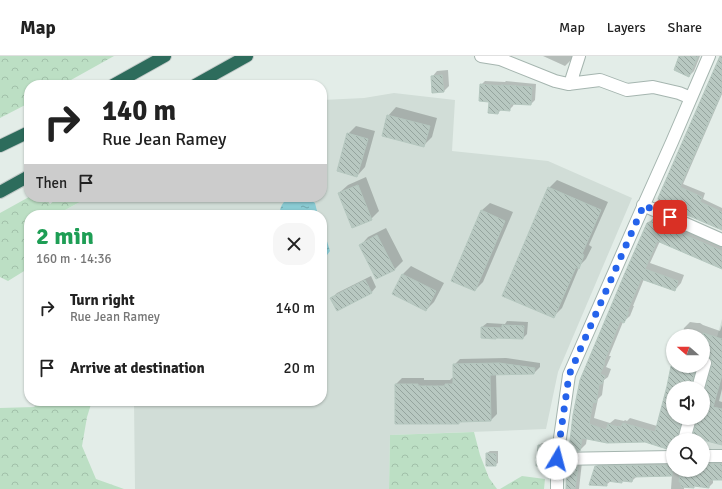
<!DOCTYPE html>
<meta charset="utf-8">
<style>
body{margin:0;font-family:Signika,sans-serif;background:#f6f6f6;color:#222;height:100vh;display:flex;flex-direction:column;font-size:15px;white-space:nowrap}
*{box-sizing:border-box;margin:0}
p{font-size:13px;color:#767676}
.icon{flex:none;width:22px;height:22px;fill:none;stroke:currentColor;stroke-width:2;stroke-linecap:round;stroke-linejoin:round}
.map{position:relative;flex:1;overflow:hidden}
.panel{position:absolute;left:24px;top:154px;width:303px;height:196px;display:flex;flex-direction:column;background:#fff;border-radius:16px;box-shadow:0 1px 3px #0004}
.panel>*{flex:none}
.top-card{position:absolute;left:24px;top:24px;width:303px;height:122px;border-radius:16px;box-shadow:0 1px 3px #0004;background:#fff;color:#222;overflow:hidden}
.needle{width:26px;rotate:290deg}
.controls{position:absolute;left:666px;top:273px;display:grid;gap:8px}
.controls a{display:grid;place-items:center;width:44px;height:44px;border-radius:50%;background:#fff;box-shadow:0 1px 3px #0004;font-size:20px}
.pin{position:absolute;display:grid;place-items:center;width:34px;height:34px;color:#fff;margin:-17px;border-radius:8px;box-shadow:0 2px 6px #0006}
.me{position:absolute;width:44px;margin:-22px;rotate:8deg;stroke-linejoin:round;filter:drop-shadow(0 0 3px #0008)}
.turn{display:flex;align-items:center;gap:14px;height:84px;padding:0 12px;font-size:18px}
.turn .icon{width:52px;height:52px;stroke-width:2.5}
.turn b{display:block;font-size:28px;line-height:34px}
.then{display:flex;align-items:center;height:38px;padding:0 12px;background:#0003;gap:8px;font-size:15px}
.round{display:grid;place-items:center;flex:none;width:42px;height:42px;border-radius:16px;background:#f6f6f6}
.summary{display:flex;align-items:center;justify-content:space-between;height:68px;padding:0 12px}
h1{font-size:24px;font-weight:700;line-height:30px;color:#1e9e55}
ul{padding:0;list-style:none}
li{display:flex;align-items:center;gap:12px;height:60px;padding:0 12px}
li div{flex:1}
li b{display:block;font-size:15px}
li em{font-style:normal}
header{display:flex;align-items:center;gap:24px;box-sizing:border-box;height:56px;padding:0 20px;background:#fff;border-bottom:1px solid #e0e0e0}
header strong{font-size:19px}
nav{display:flex;gap:22px;margin-inline-start:auto;font-size:14px}
.map>svg:first-child{display:block}
.built{fill:#d1ddd7}
.forest{fill:url(#forest-crowns)}
.water{fill:url(#water-ripples)}
.shadow{fill:#0003}
.building{fill:url(#building-back-hatch);stroke:#b5c7bf}
.lines{fill:none;stroke-linecap:round;stroke-linejoin:round}
.minor-casing{stroke:#a5b5af;stroke-width:14}
.highway-casing{stroke:#c1c9c7;stroke-width:14}
.minor{stroke:#fff;stroke-width:12}
.highway{stroke:#2d6c5c;stroke-width:12}
.route{stroke:#2563eb;stroke-width:7;stroke-dasharray:0 12.6}
</style>
<header>
<strong>Map</strong>
<nav><a>Map</a><a>Layers</a><a>Share</a></nav>
</header>
<div class="map">
<svg width="722" height="433" viewBox="0 0 722 433">
<defs>
<pattern id="forest-crowns" width="20" height="18" patternUnits="userSpaceOnUse"><rect width="20" height="18" fill="#bcdfc4"/><path d="M2 6a3 3 0 1 1 6 0M12 15a3 3 0 1 1 6 0" fill="none" stroke="#a1c0a9"/></pattern>
<pattern id="water-ripples" width="26" height="14" patternUnits="userSpaceOnUse"><rect width="26" height="14" fill="#8acbd3"/><path d="M2 4q2-2 4 0t4 0M15 11q2-2 4 0t4 0" fill="none" stroke="#70a6ac"/></pattern>
<pattern id="building-back-hatch" width="6" height="6" patternUnits="userSpaceOnUse"><rect width="6" height="6" fill="#b8c8c1"/><path d="M-1 5l2 2M0 0l6 6M5-1l2 2" fill="none" stroke="#95a49e"/></pattern>
</defs>
<rect width="100%" height="100%" fill="#e3ede8"/>
<path class="built" d="M394 37 455 44 452 95 548 105 632 142 558 316 546 373 390 379 389 433H135L134 345H322V159H56L89 141H322V44L364 42Z
M722 263V394H703V384H686L692 362H703V332H700L714 281H717Z"/>
<path class="forest" d="M0 0H114L62 29H29V47L0 62Z
M29 141H45L50 148 59 141H89L56 159H29V212L8 225 0 221V157Z
M40 345H92L87 361 82 390 96 423 124 433H0V352L34 351Z
M474 376 480 399 489 422 497 433H389L390 379Z
M522 420 545 423 544 433H500Z"/>
<path class="water" d="M291 141C302 141 306 140 315 147L318 159H279C281 149 282 146 291 141Z
M322 176 326 182 330 195 322 206Z"/>
<path class="shadow" d="M543 0H575L565 10Z
M681 0H700L694 15 689 20Z
M721 0H722V38L683 128 705 137 703 143 722 152V173L661 146Z
M448 14 449 30 444 35 432 21 437 15Z
M485 25 505 26 506 25 536 28 535 44 531 48 514 47 513 50 509 54H501L498 57 490 45 481 29Z
M396 51 437 62 432 81 424 89 388 60Z
M356 70 375 75 365 111 357 120 348 78Z
M366 121 379 155 371 163 339 137 348 129Z
M557 124 608 146 589 189 592 191 586 203 580 209 562 252 554 260 549 132Z
M490 147 513 156 483 226 475 234 481 155Z
M659 159 722 187V212L660 185 650 207 684 219 681 227 675 234 644 223 633 250H634L630 260 623 266 609 300H611L606 311 611 313 608 321 604 324 602 339 598 343 594 362 610 367 615 363 624 365 625 364 627 365 630 362 657 370 668 330 673 307V310H700V332H673V362H686L683 375 679 379 678 384H673V390L671 392 645 385 587 382 586 388 580 394H571L648 168 654 161Z
M386 172 403 205 395 213 377 222 360 190 368 181Z
M411 210 444 227 434 246 426 254 393 237 403 218Z
M371 220 376 231 371 237 332 242 337 237Z
M507 265 528 266 527 278 523 282 482 281V271L487 267 505 268Z
M690 266 697 267H700L703 269 720 275 722 269V333L719 345 722 346V388L706 383 703 387V384H693L698 362H703V334H706L713 309 711 301 703 299V300V280H682L684 272Z
M506 302 540 307V311L534 317 496 318 497 358 491 364 460 365 458 367 396 328 402 322H424V324H450L452 322H454V309L460 303Z
M542 387 550 388 548 407 546 410 539 389Z
M490 395H498V407L495 409 487 397Z
M722 404V423H713V427L709 431 696 429 693 431H684V433H671L672 419 636 420V421L632 425H611L606 429 596 411 600 407 673 405V414H703V405Z
M582 406 579 433H567L568 412 573 407Z"/>
<path class="building" d="M679 0H698L689 21 674 14Z
M720 0H722V36L680 131 702 141 700 146 722 156V174L659 147 658 142Z
M442 19 444 36 432 37 431 20Z
M480 28 501 30V29L532 31 531 49 510 48V55L499 54 498 58 488 57 489 46 479 45Z
M387 59 430 70 424 91 382 80Z
M347 77 368 83 357 121 337 115Z
M358 129 372 164 352 172 338 137Z
M548 131 601 154 582 198 584 199 579 213 576 211 554 262 502 240Z
M481 154 505 165 475 235 451 225Z
M652 165 722 195V213L657 185 645 213 678 225 675 235 641 223 627 256H629L624 267 620 265 604 306 605 307 600 318 605 320 602 328H599L596 347 593 346 589 368 606 374 608 368 618 371V370L621 371 623 367 655 376 667 330 671 310H696L691 332H673V362H682L677 384H673L671 394H670L645 386 607 387 582 382 580 395H571L569 393 573 359 580 324 625 217 647 167Z
M377 179 395 214 376 223 359 189Z
M402 218 436 235 426 255 392 238Z
M365 224 372 237 337 255 330 242Z
M502 269 524 270 523 283 496 282V283L481 282V271L502 272Z
M703 277 722 283V319L713 351 722 353V389L703 384H692L697 362H703V338L705 334 712 309V305L710 302 707 300H703Z
M499 307 535 312 534 318 490 319 491 365 459 366V368H395V328H418V330H445V328H453V308Z
M538 389 548 390 546 411 536 410Z
M486 397 496 398V410H486Z
M703 408H722V424H709V432L694 430V432L681 431V426H679L680 414H703Z
M673 409 672 420 633 421 632 426 622 425V427L607 425V430L589 429 595 410Z
M567 411H578L575 433H566Z"/>
<g class="lines">
<g class="minor-casing">
<path id="minor" d="M481 0 500 3 555 25 568 28 600 24 627 34 653 31 679 37 691 42
M570 28 579 0
M643 149 722 184
M698 332 705 307
M684 384 690 362
M703 400H722
M557 403 673 401
M557 433V403L569 319 642 153 672 86 709 0"/>
</g>
<g class="highway-casing">
<path id="highway" d="M113 29 165 0
M195 29 247 0
M0 90 29 76
M0 136 29 120"/>
</g>
<use href="#minor" class="minor"/>
<use href="#highway" class="highway"/>
</g>
<g class="lines">
<path class="route" d="M557 403 569 319 642 153 643 149 670 161"/>
</g>
</svg>
<div class="controls">
<a><svg class="needle" viewBox="-14 -14 28 28"><path d="M0-13l5 13h-10z" fill="#e53935"/><path d="M0 13l5-13h-10z" fill="#767676"/></svg></a>
<a><svg class="icon" aria-label="sound" viewBox="0 0 24 24"><path d="M4 9h4l5-4v14l-5-4H4zM17 9q2 3 0 6"/></svg></a>
<a><svg class="icon" aria-label="search" viewBox="0 0 24 24"><circle cx="10" cy="10" r="6"/><path d="M15 15l6 6"/></svg></a>
</div>
<div class="pin" style="left:670px;top:161px;background:#d93025"><svg class="icon" aria-label="arrive" viewBox="0 0 24 24"><path d="M6 21V4h12l-3 4 3 4H6"/></svg></div>
<svg class="me" style="left:557px;top:403px" viewBox="-20 -20 40 40"><circle r="19" fill="#fff"/><path d="M0-13L10 11 0 6-10 11z" fill="#2563eb"/></svg>
<div class="top-card">
<div class="turn"><svg class="icon" aria-label="right" viewBox="0 0 24 24"><path d="M7 20v-9h11M14 6l5 5-5 5"/></svg><div><b>140 m</b>Rue Jean Ramey</div></div>
<div class="then">Then<svg class="icon" aria-label="arrive" viewBox="0 0 24 24"><path d="M6 21V4h12l-3 4 3 4H6"/></svg></div>
</div>
<section class="panel">
<div class="summary"><div><h1>2 min</h1><p>160 m · 14:36</p></div><a class="round"><svg class="icon" aria-label="close" viewBox="0 0 24 24"><path d="M6 6l12 12M18 6L6 18"/></svg></a></div>
<ul>
<li><svg class="icon" aria-label="right" viewBox="0 0 24 24"><path d="M7 20v-9h11M14 6l5 5-5 5"/></svg><div><b>Turn right</b><p>Rue Jean Ramey</p></div><em>140 m</em></li>
<li><svg class="icon" aria-label="arrive" viewBox="0 0 24 24"><path d="M6 21V4h12l-3 4 3 4H6"/></svg><div><b>Arrive at destination</b></div><em>20 m</em></li>
</ul>
</section>
</div>
